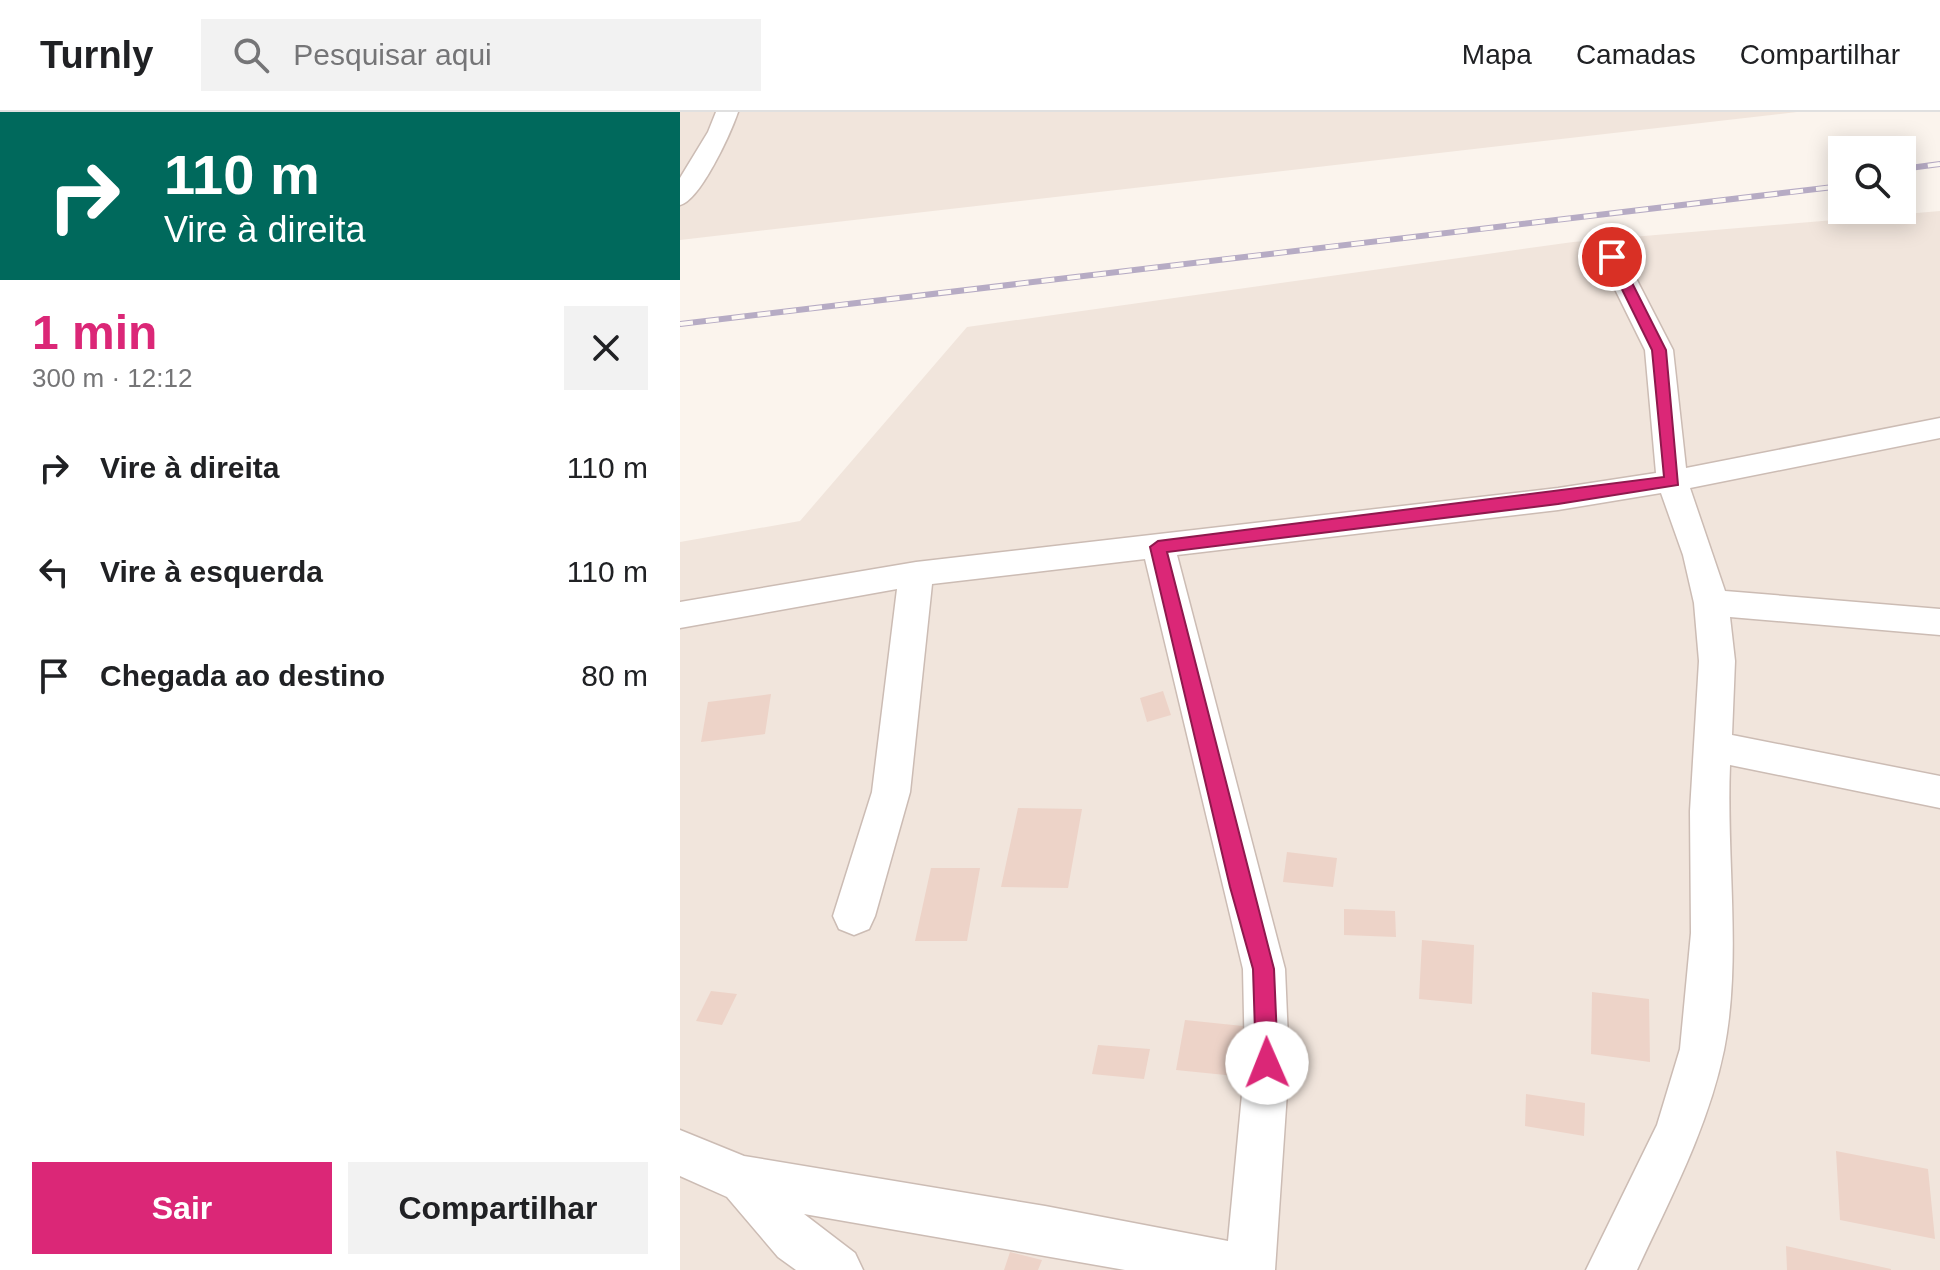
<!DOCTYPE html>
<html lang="pt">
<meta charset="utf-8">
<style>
body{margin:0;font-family:Arial,sans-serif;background:#f2f2f2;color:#202124;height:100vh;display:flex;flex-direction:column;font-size:30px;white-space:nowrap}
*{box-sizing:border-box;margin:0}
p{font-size:26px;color:#757577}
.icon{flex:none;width:44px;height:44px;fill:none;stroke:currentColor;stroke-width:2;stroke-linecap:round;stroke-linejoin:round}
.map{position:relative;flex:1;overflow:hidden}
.sheet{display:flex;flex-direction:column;background:#fff;width:680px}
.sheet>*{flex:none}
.top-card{background:#00695c;color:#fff;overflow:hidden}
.tools{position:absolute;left:1148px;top:24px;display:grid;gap:16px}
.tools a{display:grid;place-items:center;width:88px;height:88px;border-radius:0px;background:#fff;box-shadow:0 4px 20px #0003;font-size:40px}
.pin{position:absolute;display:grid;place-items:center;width:68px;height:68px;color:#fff;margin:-34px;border:4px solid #fff;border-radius:50%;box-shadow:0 2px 8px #0007}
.me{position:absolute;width:88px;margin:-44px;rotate:359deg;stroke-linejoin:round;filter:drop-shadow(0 0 6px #0008)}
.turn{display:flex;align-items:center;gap:28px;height:168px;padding:0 32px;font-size:36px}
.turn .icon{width:104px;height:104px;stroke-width:2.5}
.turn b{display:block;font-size:56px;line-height:68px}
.round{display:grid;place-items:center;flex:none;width:84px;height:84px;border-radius:0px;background:#f2f2f2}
.summary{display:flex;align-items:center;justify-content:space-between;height:136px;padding:0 32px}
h1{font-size:48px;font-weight:600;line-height:60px;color:#db2777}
.cta{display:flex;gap:16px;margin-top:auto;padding:16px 32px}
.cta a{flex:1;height:92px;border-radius:0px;background:#db2777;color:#fff;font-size:32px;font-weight:600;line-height:92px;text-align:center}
.cta a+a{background:#f2f2f2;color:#202124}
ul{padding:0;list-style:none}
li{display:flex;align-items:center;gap:24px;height:104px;padding:0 32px}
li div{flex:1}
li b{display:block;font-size:30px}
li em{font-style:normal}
header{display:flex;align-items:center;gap:48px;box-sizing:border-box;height:112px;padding:0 40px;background:#fff;border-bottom:2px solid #e0e0e0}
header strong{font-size:38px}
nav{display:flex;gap:44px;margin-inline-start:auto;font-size:28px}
.search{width:560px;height:72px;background:#f2f2f2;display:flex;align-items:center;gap:20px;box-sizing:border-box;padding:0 28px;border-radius:0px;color:#757577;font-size:30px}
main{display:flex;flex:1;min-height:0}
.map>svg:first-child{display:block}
.residential{fill:#f1e5dc}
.building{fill:#edd3c8}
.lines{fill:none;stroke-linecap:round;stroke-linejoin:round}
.street-casing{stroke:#ccbcb4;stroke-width:3}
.street{fill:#fff;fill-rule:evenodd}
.rail-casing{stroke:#b6abc4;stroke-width:6}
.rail{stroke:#fdf8f3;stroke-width:4;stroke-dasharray:13;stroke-linecap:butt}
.route{fill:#db2777;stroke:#8e194d;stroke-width:2}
</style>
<header>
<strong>Turnly</strong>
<div class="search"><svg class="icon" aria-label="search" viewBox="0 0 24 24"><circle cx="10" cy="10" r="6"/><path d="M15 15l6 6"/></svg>Pesquisar aqui</div>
<nav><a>Mapa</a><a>Camadas</a><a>Compartilhar</a></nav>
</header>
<main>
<section class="sheet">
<div class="top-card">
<div class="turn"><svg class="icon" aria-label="right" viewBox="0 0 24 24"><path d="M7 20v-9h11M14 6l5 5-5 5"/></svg><div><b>110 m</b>Vire à direita</div></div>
</div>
<div class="summary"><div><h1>1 min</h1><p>300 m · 12:12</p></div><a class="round"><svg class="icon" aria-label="close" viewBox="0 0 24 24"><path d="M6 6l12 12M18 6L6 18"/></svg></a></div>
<ul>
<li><svg class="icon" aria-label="right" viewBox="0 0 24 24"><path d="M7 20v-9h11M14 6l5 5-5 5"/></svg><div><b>Vire à direita</b></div><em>110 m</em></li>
<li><svg class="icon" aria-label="left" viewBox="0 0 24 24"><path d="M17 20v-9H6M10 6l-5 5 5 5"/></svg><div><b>Vire à esquerda</b></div><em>110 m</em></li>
<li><svg class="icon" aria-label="arrive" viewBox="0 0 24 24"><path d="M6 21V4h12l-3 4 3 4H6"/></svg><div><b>Chegada ao destino</b></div><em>80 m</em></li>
</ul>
<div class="cta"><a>Sair</a><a>Compartilhar</a></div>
</section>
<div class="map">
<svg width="1260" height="1158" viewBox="0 0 1260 1158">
<rect width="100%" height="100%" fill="#fbf4ed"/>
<path class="residential" d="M0 0H1117L0 128Z
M1260 99V1158H0V430L120 409 287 215 893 130Z"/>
<path class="building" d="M483 579 491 603 467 610 460 586Z
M91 582 85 622 21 630 28 590Z
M338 696 402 697 388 776 321 775Z
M607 740 657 746 653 775 603 770Z
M251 756H300L287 829H235Z
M664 797 715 799 716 825 664 823Z
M742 828 794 833 792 892 739 887Z
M31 879 57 882 42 913 16 909Z
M912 880 969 887 970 950 911 942Z
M505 908 582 916 575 966 496 958Z
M418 933 470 937 464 967 412 962Z
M846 982 905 991 904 1024 845 1014Z
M1156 1039 1248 1057 1255 1127 1160 1108Z
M1106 1134 1211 1157V1158H1107Z
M330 1140 362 1148 358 1158H324Z"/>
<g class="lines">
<g class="street-casing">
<path id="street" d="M36 0H58C51 21 20 89 0 93V66L28 20Z
M932 137 945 145 993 238 1006 356 1260 306V326L1010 376 1045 479 1260 497V523L1050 505 1055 549 1052 623 1260 664V696L1050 653C1046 746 1062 847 1044 938 1028 1016 990 1087 957 1158H906L977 1013 1000 937 1011 821 1010 699 1019 549 1014 491 1003 443 981 381 878 398 497 443 605 857 609 951 595 1158H445L124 1102 175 1141 183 1158H116L98 1145 47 1085 0 1064V1018L64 1044 365 1094 548 1129 565 951 563 857 465 447 252 472 230 680 195 804 189 817 174 823 159 817 153 804 192 680 217 477 0 516V490L236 450 878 376 976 361 965 238 919 145Z"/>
</g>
<use href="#street" class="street"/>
<g class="rail-casing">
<path id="rail" d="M1222 57 1260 52
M0 212 1162 74"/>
</g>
<use href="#rail" class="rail"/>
</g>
<path class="route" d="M932 141 939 145 986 238 998 373 878 392 487 440 594 857 598 951 595 959 587 962 579 959 576 951 573 857 550 775 470 435 478 429 984 365 972 238 926 145Z"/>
</svg>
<div class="tools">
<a><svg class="icon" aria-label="search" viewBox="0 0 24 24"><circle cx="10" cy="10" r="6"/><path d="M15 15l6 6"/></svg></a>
</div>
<div class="pin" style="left:932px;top:145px;background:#d93025"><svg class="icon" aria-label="arrive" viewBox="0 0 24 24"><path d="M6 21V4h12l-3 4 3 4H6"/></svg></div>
<svg class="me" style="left:587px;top:951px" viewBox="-20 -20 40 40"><circle r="19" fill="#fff"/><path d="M0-13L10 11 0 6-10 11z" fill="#db2777"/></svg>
</div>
</main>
